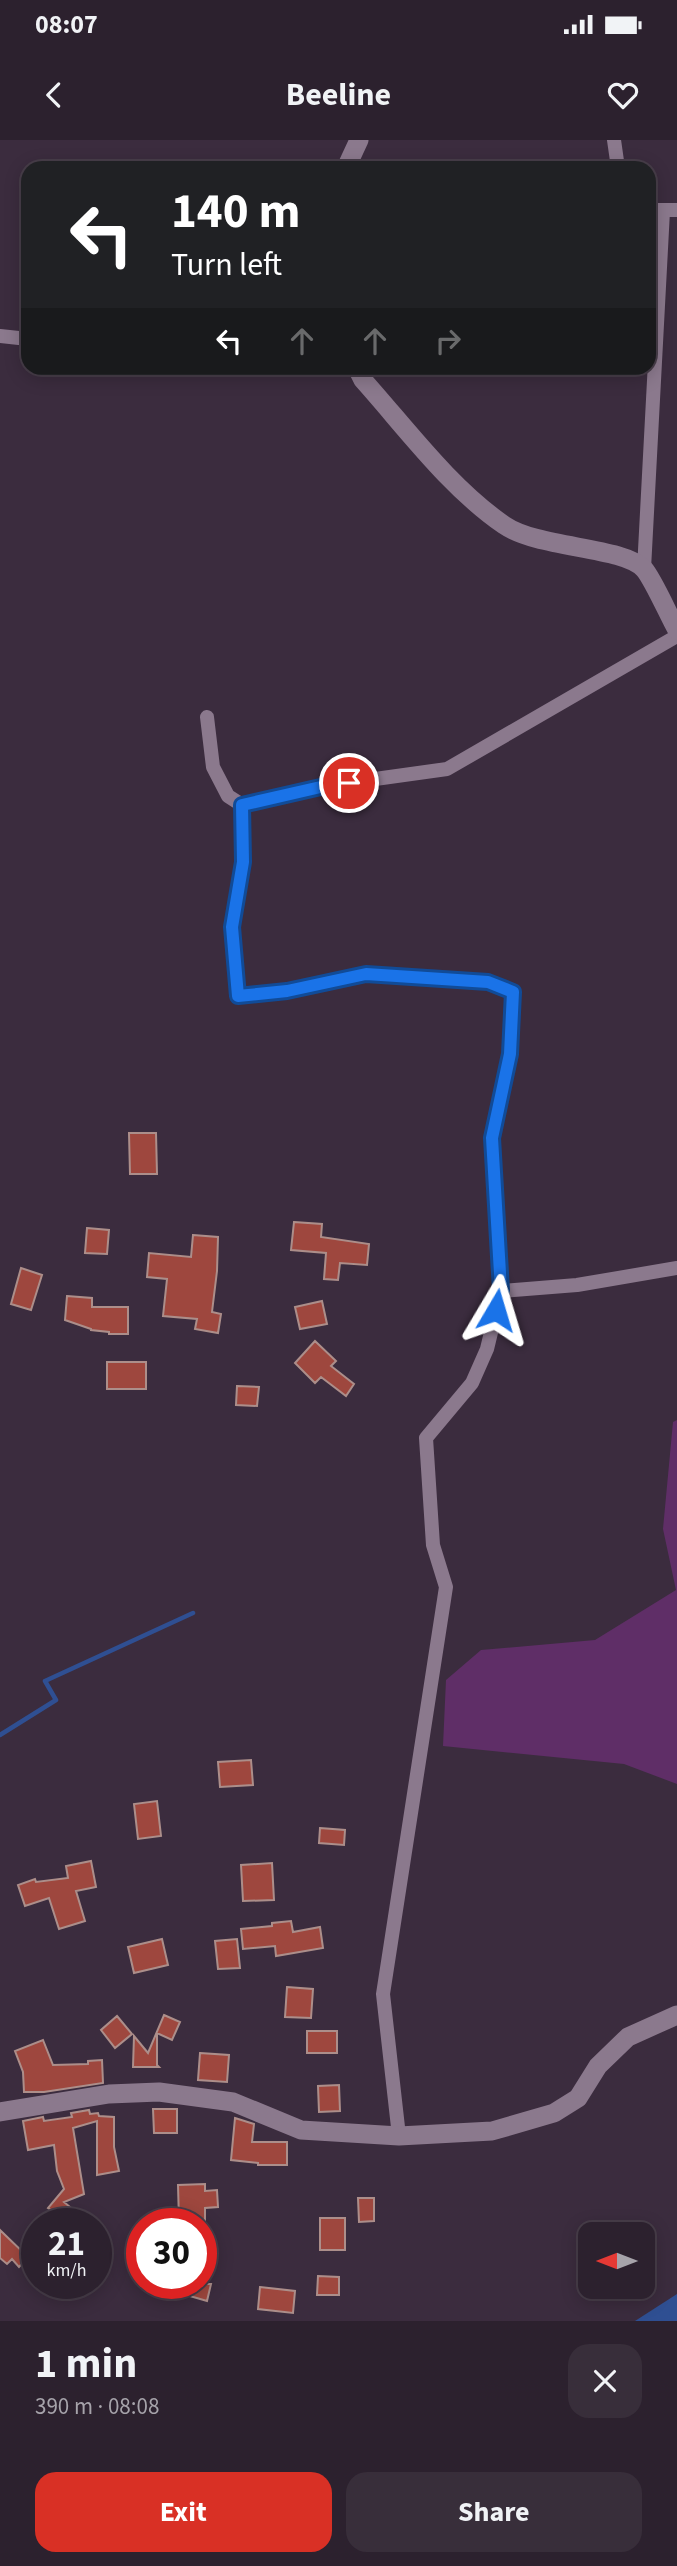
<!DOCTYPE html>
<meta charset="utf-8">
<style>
body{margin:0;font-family:"Source Sans 3",sans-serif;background:#382e3a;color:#f1f3f6;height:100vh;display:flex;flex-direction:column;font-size:26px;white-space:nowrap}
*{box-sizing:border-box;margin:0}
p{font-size:23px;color:#a6a3aa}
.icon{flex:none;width:38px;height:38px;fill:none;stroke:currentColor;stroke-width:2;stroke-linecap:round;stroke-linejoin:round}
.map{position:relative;height:2181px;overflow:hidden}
.sheet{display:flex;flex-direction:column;background:#2c212e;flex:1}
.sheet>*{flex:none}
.top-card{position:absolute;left:21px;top:21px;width:635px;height:214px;border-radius:21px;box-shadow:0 4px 18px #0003,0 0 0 2px #483e4a;background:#202124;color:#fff;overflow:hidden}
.needle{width:46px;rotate:270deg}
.buttons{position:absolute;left:578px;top:2082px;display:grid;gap:14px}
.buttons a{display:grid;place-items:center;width:77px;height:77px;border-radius:14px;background:#2c212e;box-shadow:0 4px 18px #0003,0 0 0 2px #483e4a;font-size:35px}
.speed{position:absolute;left:21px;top:2068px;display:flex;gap:14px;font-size:35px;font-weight:700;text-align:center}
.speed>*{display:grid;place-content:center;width:91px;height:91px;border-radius:50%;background:#2c212e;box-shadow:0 4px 18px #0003,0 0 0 2px #483e4a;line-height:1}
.speed small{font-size:18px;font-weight:400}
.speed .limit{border:10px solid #d22;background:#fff;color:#111}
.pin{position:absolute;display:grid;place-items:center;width:60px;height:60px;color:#fff;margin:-30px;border:4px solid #fff;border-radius:50%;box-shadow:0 2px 7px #0007}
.me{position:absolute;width:77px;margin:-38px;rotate:7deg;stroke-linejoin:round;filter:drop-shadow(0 0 5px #0008)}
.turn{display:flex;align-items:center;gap:24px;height:147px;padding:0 35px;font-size:32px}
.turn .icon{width:91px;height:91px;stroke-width:2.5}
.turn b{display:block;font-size:49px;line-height:60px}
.lanes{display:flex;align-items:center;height:66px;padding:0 35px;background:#0003;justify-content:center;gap:35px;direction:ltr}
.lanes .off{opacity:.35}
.round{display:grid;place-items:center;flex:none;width:74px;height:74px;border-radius:21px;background:#382e3a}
.overview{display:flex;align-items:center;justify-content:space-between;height:119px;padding:0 35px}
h1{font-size:42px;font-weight:700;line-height:52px}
.action{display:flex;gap:14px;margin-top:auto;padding:14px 35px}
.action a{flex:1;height:80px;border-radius:21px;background:#d93025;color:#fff;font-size:28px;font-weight:700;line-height:80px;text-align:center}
.action a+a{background:#382e3a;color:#f1f3f6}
.status{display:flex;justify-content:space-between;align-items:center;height:49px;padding:0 35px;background:#2c212e;direction:ltr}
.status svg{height:19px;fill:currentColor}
header{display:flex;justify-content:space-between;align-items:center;height:91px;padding:0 35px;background:#2c212e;font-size:32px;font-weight:700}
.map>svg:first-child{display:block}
.green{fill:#5f2e67}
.water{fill:#2f4f92}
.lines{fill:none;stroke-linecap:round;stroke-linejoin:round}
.stream{stroke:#2f4f92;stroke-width:4.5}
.building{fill:#9e473e;stroke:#ac8e8a;stroke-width:2}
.minor{stroke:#8b798d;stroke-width:14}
.tertiary{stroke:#8b798d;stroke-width:19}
.route-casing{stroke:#114b97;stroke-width:18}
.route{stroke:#1a73e8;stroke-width:12}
</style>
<div class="status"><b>08:07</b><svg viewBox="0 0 49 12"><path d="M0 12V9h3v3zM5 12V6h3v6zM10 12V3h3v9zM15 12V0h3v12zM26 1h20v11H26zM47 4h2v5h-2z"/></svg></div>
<header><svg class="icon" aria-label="back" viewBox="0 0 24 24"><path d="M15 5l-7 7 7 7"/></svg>Beeline<svg class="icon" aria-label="heart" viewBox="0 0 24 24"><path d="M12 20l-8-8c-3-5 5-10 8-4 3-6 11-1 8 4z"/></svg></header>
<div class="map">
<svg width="677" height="2181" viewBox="0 0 677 2181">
<rect width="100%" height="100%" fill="#3b2c3e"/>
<path class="green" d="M677 1280V1644L624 1624 443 1606 446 1540 481 1510 595 1500 676 1450 663 1389 673 1282Z"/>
<path class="water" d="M677 2154V2181H635Z"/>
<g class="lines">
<path class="stream" d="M0 1595 56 1560 45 1541 193 1473"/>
</g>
<path class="building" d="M129 993H156L157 1034H130Z
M294 1082 322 1084 321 1097 369 1104 367 1125 340 1123 338 1140 324 1139 326 1113 291 1110Z
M87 1088 109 1090 107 1114 85 1113Z
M193 1095 218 1097 217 1131 212 1172 221 1174 218 1193 195 1189 197 1179 163 1176 167 1139 147 1137 149 1113 191 1117Z
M21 1128 42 1135 31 1170 11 1164Z
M67 1156 92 1158V1167H128V1194H109V1192L91 1190V1189L65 1180Z
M322 1161 327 1184 300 1189 295 1167Z
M315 1201 336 1221 331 1226 354 1244 346 1256 321 1237 315 1243 295 1223Z
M107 1222H146V1249H107Z
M237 1246 259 1247 257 1266 236 1265Z
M251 1620 253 1645 220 1647 218 1622Z
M157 1661 161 1696 138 1699 134 1664Z
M320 1688 345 1690 344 1705 319 1703Z
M91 1721 96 1747 76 1751 85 1781 59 1789 49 1758 25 1766 18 1745 35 1739 36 1742 68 1738 66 1726Z
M272 1723 274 1760 243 1761 241 1725Z
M291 1781 293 1792 320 1787 323 1808 276 1816 275 1806 243 1809 241 1789 272 1786V1783Z
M162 1799 168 1825 134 1833 128 1807Z
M237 1799 240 1828 218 1829 215 1801Z
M287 1847 313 1849 311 1878 285 1877Z
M164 1875 180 1882 172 1900 157 1893V1925L159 1927H133L134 1896 148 1913Z
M117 1876 132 1894 115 1908 101 1890Z
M307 1891H337V1913H307Z
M43 1900 53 1925 88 1924V1921L102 1920 103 1943 44 1952H24L23 1932 15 1911Z
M200 1913 229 1915 227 1942 198 1940Z
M339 1945 340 1971 319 1972 318 1946Z
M153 1969H177V1993H154Z
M89 1970 90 1974 98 1973 99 1976 114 1977V2007L119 2031 97 2035V1981L73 1988 84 2054 64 2062 70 2067 61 2077 48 2068 64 2049 57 2031 54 2005 28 2010 23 1981 43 1977 44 1981 72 1977 71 1973Z
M235 1978 254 1984 252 2002H287V2025H258V2023L231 2020Z
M205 2044V2051L217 2050 218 2067 205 2068V2082H179L178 2045Z
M358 2058H374V2081L359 2082Z
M320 2078H345V2110H320Z
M0 2090 28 2117 19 2127 12 2119 7 2124 0 2118Z
M318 2136 339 2137V2155H317Z
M186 2144H211L207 2161 183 2154Z
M260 2147 295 2151 293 2173 258 2169Z"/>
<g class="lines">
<path class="minor" d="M614 0 618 28
M649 70H677
M0 196 28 199
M644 429 663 71
M207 577 213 627 228 656 242 665 325 646 447 629 677 496
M242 665 243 722 232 787 238 856 287 851 366 834 488 842 513 852 510 914 492 998 501 1151 487 1209 472 1243 426 1298 433 1405 446 1447 383 1854 399 1996
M501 1151 577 1145 677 1128"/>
<path class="tertiary" d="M346 28 359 0
M357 228 363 240C406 288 450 348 504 385 539 409 623 406 644 429 653 439 669 476 677 490
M0 1972 109 1954 159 1952 233 1962 301 1990 399 1996 492 1991 554 1973 578 1958 598 1926 628 1897 677 1875"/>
</g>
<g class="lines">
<g class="route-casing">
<path id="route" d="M349 643 325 646 242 665 243 722 232 787 238 856 287 851 366 834 488 842 513 852 510 914 492 998 501 1150 496 1170"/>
</g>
<use href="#route" class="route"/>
</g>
</svg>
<div class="buttons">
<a><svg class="needle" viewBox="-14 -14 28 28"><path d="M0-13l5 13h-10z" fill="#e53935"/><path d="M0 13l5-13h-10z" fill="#a6a3aa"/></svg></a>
</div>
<div class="speed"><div>21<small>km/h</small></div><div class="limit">30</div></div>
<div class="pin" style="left:349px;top:643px;background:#d93025"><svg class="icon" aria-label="arrive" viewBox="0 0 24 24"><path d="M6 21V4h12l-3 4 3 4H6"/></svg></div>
<svg class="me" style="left:496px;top:1170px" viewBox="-20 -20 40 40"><path d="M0-17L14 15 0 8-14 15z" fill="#1a73e8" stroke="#fff" stroke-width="4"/></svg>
<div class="top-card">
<div class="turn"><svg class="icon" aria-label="left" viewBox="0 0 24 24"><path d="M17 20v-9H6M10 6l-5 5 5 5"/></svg><div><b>140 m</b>Turn left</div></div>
<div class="lanes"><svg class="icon" aria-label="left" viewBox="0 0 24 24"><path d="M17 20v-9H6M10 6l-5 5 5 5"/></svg><svg class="icon off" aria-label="ahead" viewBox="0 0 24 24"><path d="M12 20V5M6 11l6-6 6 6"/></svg><svg class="icon off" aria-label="ahead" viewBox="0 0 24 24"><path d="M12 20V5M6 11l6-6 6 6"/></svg><svg class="icon off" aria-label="right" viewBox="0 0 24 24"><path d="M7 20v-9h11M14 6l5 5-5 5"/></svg></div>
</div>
</div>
<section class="sheet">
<div class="overview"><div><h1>1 min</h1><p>390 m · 08:08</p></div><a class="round"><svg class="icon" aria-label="close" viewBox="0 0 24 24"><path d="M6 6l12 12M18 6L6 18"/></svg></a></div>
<div class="action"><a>Exit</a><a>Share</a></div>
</section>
